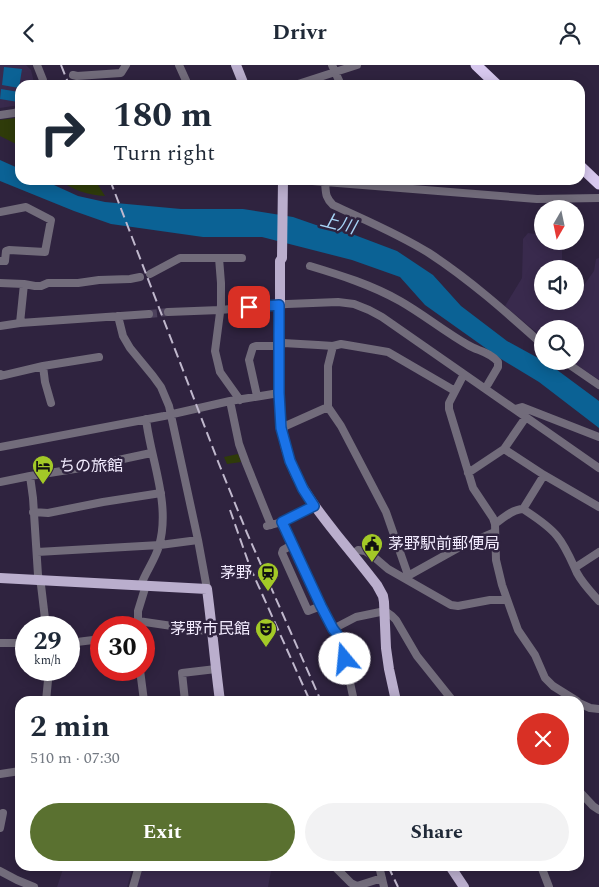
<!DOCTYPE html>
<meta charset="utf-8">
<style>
body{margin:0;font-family:Spectral,"Noto Sans JP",serif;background:#f2f2f3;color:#1f2937;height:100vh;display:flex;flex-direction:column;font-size:19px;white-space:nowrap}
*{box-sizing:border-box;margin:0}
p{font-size:16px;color:#747a83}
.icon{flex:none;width:28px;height:28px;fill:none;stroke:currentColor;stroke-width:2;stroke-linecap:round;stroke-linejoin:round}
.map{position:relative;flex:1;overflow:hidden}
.side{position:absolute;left:15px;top:631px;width:569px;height:175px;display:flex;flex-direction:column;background:#fff;border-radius:15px;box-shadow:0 2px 12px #0003}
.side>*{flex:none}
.top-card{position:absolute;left:15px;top:15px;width:570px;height:105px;border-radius:15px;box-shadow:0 2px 12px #0003;background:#fff;color:#1f2937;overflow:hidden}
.needle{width:32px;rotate:189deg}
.buttons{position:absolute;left:534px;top:135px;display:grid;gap:10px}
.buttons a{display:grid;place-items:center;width:50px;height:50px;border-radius:50%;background:#fff;box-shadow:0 2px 12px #0003;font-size:25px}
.speed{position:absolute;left:15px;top:551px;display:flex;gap:10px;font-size:25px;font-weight:700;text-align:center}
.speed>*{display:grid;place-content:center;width:65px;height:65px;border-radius:50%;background:#fff;box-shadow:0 2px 12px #0003;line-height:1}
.speed small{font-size:12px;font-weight:400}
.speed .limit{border:8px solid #d22;background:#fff;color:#111}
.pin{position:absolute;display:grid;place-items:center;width:42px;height:42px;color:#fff;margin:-21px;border-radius:10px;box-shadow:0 2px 8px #0006}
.me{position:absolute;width:55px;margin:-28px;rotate:343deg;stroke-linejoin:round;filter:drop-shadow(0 0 4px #0008)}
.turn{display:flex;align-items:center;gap:18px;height:105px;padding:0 15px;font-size:22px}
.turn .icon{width:65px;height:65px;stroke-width:2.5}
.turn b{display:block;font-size:35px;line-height:42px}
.round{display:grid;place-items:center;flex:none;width:52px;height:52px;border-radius:26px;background:#f2f2f3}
.summary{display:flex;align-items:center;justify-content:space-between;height:85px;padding:0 15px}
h1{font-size:30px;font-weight:700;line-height:38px}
.action{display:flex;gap:10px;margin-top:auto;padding:10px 15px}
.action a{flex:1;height:58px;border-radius:30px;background:#5a7130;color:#fff;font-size:20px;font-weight:700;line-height:58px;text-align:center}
.action a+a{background:#f2f2f3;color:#1f2937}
header{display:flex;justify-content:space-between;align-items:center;height:65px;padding:0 15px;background:#fff;font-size:22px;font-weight:700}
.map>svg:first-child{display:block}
.built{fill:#392a4d}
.green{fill:#2f3b0a}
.water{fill:#0b6295}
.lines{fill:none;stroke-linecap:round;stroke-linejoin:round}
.minor-tunnel{stroke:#4c415c;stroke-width:8;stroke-dasharray:8 4;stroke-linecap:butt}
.minor{stroke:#726c7b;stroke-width:8}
.major{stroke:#baaecd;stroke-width:10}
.highway{stroke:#d7c8ee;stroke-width:11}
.rail{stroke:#c0b8cd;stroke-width:2;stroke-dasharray:10 5;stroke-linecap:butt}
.route-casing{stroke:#114b97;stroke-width:12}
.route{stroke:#1a73e8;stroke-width:9}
.labels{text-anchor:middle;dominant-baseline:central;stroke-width:5;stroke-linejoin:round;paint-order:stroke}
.poi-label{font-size:16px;fill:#f2ebfe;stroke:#2f233f;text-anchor:start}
.water-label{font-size:18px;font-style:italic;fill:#a7d3f6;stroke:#2f233f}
</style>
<header><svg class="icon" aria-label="back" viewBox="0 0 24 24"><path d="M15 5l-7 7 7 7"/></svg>Drivr<svg class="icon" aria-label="person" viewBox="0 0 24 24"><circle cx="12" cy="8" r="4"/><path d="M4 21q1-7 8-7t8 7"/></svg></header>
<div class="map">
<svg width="599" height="822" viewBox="0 0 599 822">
<rect width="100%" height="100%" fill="#2f233f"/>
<path class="built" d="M0 0H26L31 5 33 13 34 20H20V40L0 43Z
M528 168 542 170V176H562V204H542V236H575V219L584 220 594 206 596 194 599 193V315L571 296H575V264H542V272L505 241 522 213 523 174Z
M64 801H133L127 822H57Z
M142 801H272L268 822H135Z"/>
<path class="green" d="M20 51V81L0 71V55L16 53Z
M59 115H95L105 131C88 130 73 125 59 115Z
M238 389 241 397 227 399 224 392Z"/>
<path class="water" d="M4 2 22 4 19 23 2 20Z
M1 24 19 27 18 37 0 34Z
M0 95 20 104V115H43L78 131 105 137 181 144H243L293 152 316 160 352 169 397 186 433 210 461 241 507 276 549 299 599 336V363L539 317 501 294 425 240 400 212 352 195 262 172H203L111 159 74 146 0 116Z"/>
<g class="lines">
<path class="minor-tunnel" d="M149 249 168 247"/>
<path class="minor" d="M37 0 43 15V20
M179 0 188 20
M332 0 341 20
M73 10 77 11 121 8 126 0
M295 20 357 0
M0 50 14 48 20 46
M300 115 537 134 599 133
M325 117C326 128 325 132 333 140 365 155 399 169 429 188 469 214 506 247 542 279
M0 147 26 142 51 155 45 187 9 185 6 186 5 196H0
M219 193 221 218V240L215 286 220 307 240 335
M310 201C340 210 372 220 400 236 423 249 445 267 468 280 478 286 490 287 498 297V302L488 319
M150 209 180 193H242
M0 218 24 219 35 221H41L48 218H78L99 215 130 214 140 212
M168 247 220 245 287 239 338 237 354 239 369 245 382 252 599 403
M118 251 123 271 130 283 153 311 161 322 169 341 198 475 207 524
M20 258 24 219
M0 261 20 258 149 249
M333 281 328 301V342L341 361 386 447 408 510
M564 296 599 320
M43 301 45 317 51 338
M0 309V311L43 301 99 292
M464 309 449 338V344L473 423 493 453 495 459 496 495 502 520 518 565 535 590 545 613 553 621 577 636
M257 331 249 295 253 282 256 281H273L283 278 318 280 333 281 341 279 388 287 455 326
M230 336 239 379 246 398 271 460
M515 344 522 342 599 372
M281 363 328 342
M0 382 164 351 230 336 279 328
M504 384 544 410 599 442
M468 408 504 384 526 352
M30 411 33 433 38 510 41 520 46 562
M0 417 30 411 81 403 151 388
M523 444 544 410
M33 447 48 448 103 437 161 428
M282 457 321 541 333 564 337 569 345 594 354 636
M495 459C503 453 513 444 523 444 535 452 548 460 557 471 566 482 571 495 577 508 583 519 591 527 599 536
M267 461 282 457 314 441
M292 480 283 485 282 488 308 546 321 541
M37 487 160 480 198 475
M353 489 358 485 365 486 374 492 388 504 451 540 458 541 490 535H507
M576 502 599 487
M406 512 458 483 495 467
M141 520C146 506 155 495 159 481 171 439 151 396 146 354
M138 556 213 567
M138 562V546L146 520
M333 564 356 552 385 546 392 551 396 555 417 591 453 636
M0 578H26
M69 578 101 574
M140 605 144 636
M46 636 49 605
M185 636 182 608 216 604
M579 638 590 643 599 644
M0 709 20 706
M579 726 593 741 599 745
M0 763 3 748
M334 801 351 818 357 821 382 813
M379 801 384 822
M541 801 549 822
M0 806 17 815 34 822
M133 822 139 801"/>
<path class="major" d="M236 0 244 20
M283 115 282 193 280 196C280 222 280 247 280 272 279 319 275 367 296 410 307 432 322 451 337 470 350 486 364 503 377 520L383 531 384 537 386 583 389 604 396 636
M0 513 207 524C212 561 215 599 220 636
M450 801 464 822"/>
<path class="highway" d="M476 0 497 20
M580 101 599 119"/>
<path class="rail" d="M61 0 69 20
M110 115 219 399 247 468 321 636
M230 445 250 502 310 636
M388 801 398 822"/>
</g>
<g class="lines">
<g class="route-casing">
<path id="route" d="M249 242 279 240V328L281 363 290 396 303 424 314 441 282 457 321 541 333 564 337 569 345 594"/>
</g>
<use href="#route" class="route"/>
</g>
<defs>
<g id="hotel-pin" transform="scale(1.125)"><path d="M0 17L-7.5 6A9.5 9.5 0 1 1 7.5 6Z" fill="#a3c927" stroke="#2f233f"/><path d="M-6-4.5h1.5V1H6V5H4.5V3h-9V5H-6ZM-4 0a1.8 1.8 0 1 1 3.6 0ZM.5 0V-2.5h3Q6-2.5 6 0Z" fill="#111"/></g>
<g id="civic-pin" transform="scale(1.125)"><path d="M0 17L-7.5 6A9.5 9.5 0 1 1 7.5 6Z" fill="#a3c927" stroke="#2f233f"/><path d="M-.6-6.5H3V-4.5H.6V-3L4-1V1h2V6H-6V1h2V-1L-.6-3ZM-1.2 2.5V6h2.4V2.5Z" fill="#111"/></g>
<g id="station-pin" transform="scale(1.125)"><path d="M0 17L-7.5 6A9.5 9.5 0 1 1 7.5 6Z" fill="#a3c927" stroke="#2f233f"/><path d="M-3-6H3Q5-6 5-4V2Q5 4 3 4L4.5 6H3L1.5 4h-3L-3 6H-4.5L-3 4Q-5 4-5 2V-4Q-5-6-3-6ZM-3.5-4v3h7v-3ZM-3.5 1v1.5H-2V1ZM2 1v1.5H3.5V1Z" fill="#111"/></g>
<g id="theatre-pin" transform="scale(1.125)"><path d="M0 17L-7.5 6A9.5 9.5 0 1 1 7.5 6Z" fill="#a3c927" stroke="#2f233f"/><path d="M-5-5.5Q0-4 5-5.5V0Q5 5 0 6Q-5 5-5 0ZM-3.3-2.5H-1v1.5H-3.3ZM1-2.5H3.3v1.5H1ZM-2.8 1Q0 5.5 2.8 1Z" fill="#111"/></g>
</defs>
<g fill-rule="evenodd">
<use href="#hotel-pin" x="43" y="401"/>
<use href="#civic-pin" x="372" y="479"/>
<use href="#station-pin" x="268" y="508"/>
<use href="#theatre-pin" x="266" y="564"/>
</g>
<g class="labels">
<g class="poi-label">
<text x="59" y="401">ちの旅館</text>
<text x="388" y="479">茅野駅前郵便局</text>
<text x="252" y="508" text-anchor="end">茅野</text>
<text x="250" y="564" text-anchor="end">茅野市民館</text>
</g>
<g class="water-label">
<text transform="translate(338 159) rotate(14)">上川</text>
</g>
</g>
</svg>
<div class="buttons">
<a><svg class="needle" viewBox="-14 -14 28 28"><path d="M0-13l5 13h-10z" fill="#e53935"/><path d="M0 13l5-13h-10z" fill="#747a83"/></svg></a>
<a><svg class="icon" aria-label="sound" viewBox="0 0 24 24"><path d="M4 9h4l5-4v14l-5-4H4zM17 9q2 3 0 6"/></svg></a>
<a><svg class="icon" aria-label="search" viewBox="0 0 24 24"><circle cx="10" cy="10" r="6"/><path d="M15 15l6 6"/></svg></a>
</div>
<div class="speed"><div>29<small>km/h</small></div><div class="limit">30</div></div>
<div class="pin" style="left:249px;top:242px;background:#d93025"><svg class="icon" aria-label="arrive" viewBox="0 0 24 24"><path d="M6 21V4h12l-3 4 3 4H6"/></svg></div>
<svg class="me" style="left:345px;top:594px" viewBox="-20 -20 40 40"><circle r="19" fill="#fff"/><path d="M0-13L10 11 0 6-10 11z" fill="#1a73e8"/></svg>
<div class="top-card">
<div class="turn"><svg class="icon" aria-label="right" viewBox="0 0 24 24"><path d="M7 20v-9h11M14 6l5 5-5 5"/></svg><div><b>180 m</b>Turn right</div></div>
</div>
<section class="side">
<div class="summary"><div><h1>2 min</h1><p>510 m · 07:30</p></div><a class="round" style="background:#d93025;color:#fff"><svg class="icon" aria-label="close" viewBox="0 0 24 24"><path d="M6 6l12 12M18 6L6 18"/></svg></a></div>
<div class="action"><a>Exit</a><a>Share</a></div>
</section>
</div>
